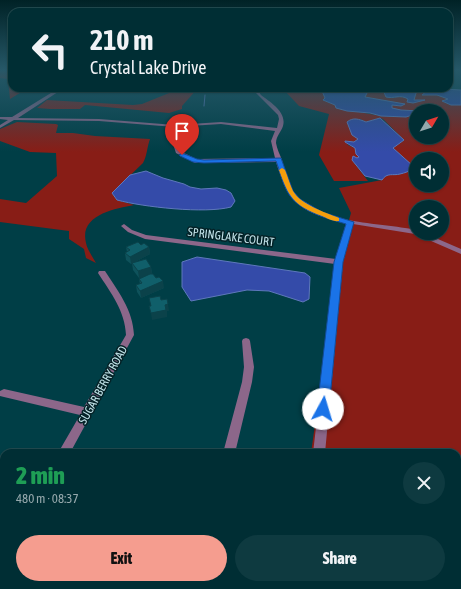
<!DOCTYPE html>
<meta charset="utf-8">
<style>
body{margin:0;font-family:"Asap Condensed",sans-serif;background:#0e3a40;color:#f1f3f6;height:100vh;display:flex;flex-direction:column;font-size:15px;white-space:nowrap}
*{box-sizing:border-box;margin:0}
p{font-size:13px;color:#95a8ac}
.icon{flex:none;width:22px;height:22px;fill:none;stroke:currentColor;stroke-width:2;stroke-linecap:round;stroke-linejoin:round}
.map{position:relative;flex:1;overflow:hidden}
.side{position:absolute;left:0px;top:449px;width:461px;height:140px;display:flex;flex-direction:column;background:#002e34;border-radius:12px 12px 0 0;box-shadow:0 1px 3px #0004,0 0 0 1px #224a4f}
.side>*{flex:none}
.hud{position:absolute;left:8px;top:8px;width:445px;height:84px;border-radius:12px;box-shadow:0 1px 3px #0004,0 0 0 1px #224a4f;background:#002e34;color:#f1f3f6;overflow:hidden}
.needle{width:26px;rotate:51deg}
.buttons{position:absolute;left:409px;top:104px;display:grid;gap:8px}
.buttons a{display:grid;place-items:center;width:40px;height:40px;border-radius:50%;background:#002e34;box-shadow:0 1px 3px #0004,0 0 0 1px #224a4f;font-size:20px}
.pin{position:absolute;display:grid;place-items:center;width:34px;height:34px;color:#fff;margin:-41px -17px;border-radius:50% 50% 50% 0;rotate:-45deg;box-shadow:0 0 4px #0007}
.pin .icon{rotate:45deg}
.me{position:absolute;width:44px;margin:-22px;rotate:6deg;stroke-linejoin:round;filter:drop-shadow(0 0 3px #0008)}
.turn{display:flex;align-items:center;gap:14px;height:84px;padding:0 16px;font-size:18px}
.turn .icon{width:52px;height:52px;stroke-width:2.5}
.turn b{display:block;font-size:28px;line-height:34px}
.round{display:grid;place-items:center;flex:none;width:42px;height:42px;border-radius:21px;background:#0e3a40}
.head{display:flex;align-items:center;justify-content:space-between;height:68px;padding:0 16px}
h1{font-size:24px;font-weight:800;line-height:30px;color:#1e9e55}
.primary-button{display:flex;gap:8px;margin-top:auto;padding:8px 16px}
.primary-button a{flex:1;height:46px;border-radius:24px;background:#f59d8f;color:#111;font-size:16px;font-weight:800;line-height:46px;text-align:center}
.primary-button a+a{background:#0e3a40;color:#f1f3f6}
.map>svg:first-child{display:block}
.green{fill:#881d16;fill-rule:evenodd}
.water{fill:#344ba9;stroke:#5e78bc}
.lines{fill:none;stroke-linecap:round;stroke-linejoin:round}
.stream{stroke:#5e78bc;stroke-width:1}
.minor{fill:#8c678a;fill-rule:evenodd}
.wall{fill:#0e525b}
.shaded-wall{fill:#0b424a}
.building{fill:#105f6a;stroke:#0b424a}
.route{fill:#1a73e8;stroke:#114b97}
.slow{fill:#f59e0b}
.labels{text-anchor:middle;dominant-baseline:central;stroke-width:3;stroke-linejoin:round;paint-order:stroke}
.street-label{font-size:12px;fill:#c1e2e8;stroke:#042227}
</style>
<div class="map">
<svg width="461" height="589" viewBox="0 0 461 589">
<rect width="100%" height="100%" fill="#003e46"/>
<path class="green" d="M0 70H12V88H28L10 99 8 79 0 78Z
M172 88H198L182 106V109L169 113 85 105 80 109H50L37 108 47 100 133 105 142 104 179 89Z
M290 88H331L326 89 325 98 323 100 335 105 336 108 381 116 406 117 416 114V137H442V111L398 110 392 108V105L401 106 393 102 365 97 368 91 375 89 383 90 387 97 393 98 398 96 407 98 408 102 422 100H414L416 93C425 88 436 88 446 92L422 95H437L448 99 443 101 451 105H461V589H292V585H457V453H311L330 318 334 273 351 213 339 188 382 180C387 172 393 176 400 174 405 173 410 171 414 169L413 166 393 148 404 140 383 119 380 118 366 122 360 119 358 139 354 142 346 141 348 145 355 148 356 154 359 157 352 160 368 181H334L319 155 329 114 299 106 285 91ZM416 159H442V185H416ZM416 207H442V233H416Z
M17 122 56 124 58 125 56 133H73L95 136 150 139C147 147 147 156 143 163L112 193 117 200 134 205C114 209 79 215 86 243 87 249 92 256 96 263L86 258 84 249 69 239V231L0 222V199L26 203 57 176 56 153 30 152 0 141V129Z"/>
<path class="water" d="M331 88H423L416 93 414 100H425L413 103 407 102 408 99C400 94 394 99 386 97L383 90 375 89 368 91 365 97 405 104 401 106 392 105V108L401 110 419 111H416V114L406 117 381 116 370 113 347 111 336 108 335 105 323 100 325 98 322 91 323 89Z
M443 89 461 90V105H451L442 101 448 99 437 95H422L427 91 443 92 441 90Z
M380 118 404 140 393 148 413 166 414 169C409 171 405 173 400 174 393 176 387 172 382 180L365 176 352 160 353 156 357 158 359 157 356 154 355 148 345 142V141L354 142 358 139 352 135 347 122C353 117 359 119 366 122Z
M146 171 163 178 184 184 190 187 201 189 217 188 226 190 231 193 235 201 231 207C205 214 143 207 117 200L112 193 130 175Z
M197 257 305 273 310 277 309 299 303 302 269 291 247 290 191 301 182 287V262Z"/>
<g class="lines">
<path class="stream" d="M204 106 205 95"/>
<path class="minor" d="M449 71H451L452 72 449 73Z
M59 88H64L18 118 99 119 175 125 221 122 277 128 279 119 278 115 255 92 256 88H260L259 92 261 95C270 102 287 112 283 126 281 132 276 136 276 143 277 149 280 155 282 160 285 170 287 182 293 191 316 225 380 222 416 230V233H424L461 249V254L415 234 353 224 343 262 325 453H313L335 264 145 239 128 232 121 226 124 224 132 230 146 235 336 259 346 223C303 213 289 206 276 162L195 163 176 153 174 147 186 133 185 127H175L99 121 14 120 0 128V125L8 120 0 119V117H12ZM221 124 275 131 271 141 275 158 196 159 180 151V147L190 133 189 126Z
M99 271H105C118 291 133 310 134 335L70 453H58L80 415 4 397 0 396V391L4 389 84 407 126 335C125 311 111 293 98 273Z
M246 338 249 339 250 341 254 367 252 382 235 453H223L242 382 244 367 242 341 243 339Z
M457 522H461V534H457Z
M4 551V570L0 572V553Z
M186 585H200L199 589H185Z
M296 585H310L309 589H295Z"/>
</g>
<path class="wall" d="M141 245 149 247 150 254 131 264 126 260 125 253 127 252 126 247Z
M132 263 151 267 152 274 164 288 141 298 137 292 136 285 140 284 139 279 147 275 139 278 133 270Z"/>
<path class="shaded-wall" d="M149 247 150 254 131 264 130 257Z
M151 267 152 274 139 278 138 271Z
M163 281 164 288 141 298 140 291Z
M168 304 169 311H167V317L152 320 151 313 165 305Z"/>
<path class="building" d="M138 242 141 245 144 243 149 247 130 257 125 253 130 250 126 247Z
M146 259 151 267 138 271 132 263Z
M150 274H153L156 278 159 277 163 281 140 291 136 285 142 283 139 279Z
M160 296 161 300 167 299 168 304 165 305 166 310 151 313 149 306H151L149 298Z"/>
<linearGradient id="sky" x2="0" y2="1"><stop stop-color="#002226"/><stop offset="0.46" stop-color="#265868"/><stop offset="1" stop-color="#265868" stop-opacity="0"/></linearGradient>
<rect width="461" height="152" fill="url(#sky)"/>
<path class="route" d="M182 153 197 159 204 160 281 158 293 191 300 199 322 212 354 222 343 262 329 409 327 412 323 414 319 412 317 409 334 262 346 224C326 218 297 211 287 191 282 182 280 171 276 161L204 163 193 162 180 156 179 155Z"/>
<path class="slow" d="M282 168 285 170C288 177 290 185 293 191 301 205 325 212 339 218V221C333 222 327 218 322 216 293 205 289 197 279 170Z"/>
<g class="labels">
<g class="street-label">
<text transform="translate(231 237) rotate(7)">SPRINGLAKE COURT</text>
<text transform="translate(103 385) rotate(-61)">SUGAR BERRY ROAD</text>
</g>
</g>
</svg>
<div class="buttons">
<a><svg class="needle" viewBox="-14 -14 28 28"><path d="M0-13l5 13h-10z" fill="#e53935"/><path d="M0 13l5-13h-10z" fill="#95a8ac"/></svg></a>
<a><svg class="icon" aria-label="sound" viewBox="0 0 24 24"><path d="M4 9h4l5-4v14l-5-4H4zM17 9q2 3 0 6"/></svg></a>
<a><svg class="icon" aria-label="layers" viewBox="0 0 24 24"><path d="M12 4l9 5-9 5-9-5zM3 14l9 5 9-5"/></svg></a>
</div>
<div class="pin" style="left:182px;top:155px;background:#d93025"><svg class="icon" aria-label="arrive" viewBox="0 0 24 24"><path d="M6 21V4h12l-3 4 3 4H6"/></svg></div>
<svg class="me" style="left:323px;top:409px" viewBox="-20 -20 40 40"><circle r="19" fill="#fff"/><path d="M0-13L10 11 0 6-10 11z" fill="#1a73e8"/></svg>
<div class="hud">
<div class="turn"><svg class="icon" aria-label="left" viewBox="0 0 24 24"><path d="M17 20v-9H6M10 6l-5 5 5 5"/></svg><div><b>210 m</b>Crystal Lake Drive</div></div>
</div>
<section class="side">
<div class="head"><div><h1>2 min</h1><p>480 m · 08:37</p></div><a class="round"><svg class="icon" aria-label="close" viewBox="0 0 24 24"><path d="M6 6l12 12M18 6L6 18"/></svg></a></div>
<div class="primary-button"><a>Exit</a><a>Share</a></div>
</section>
</div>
